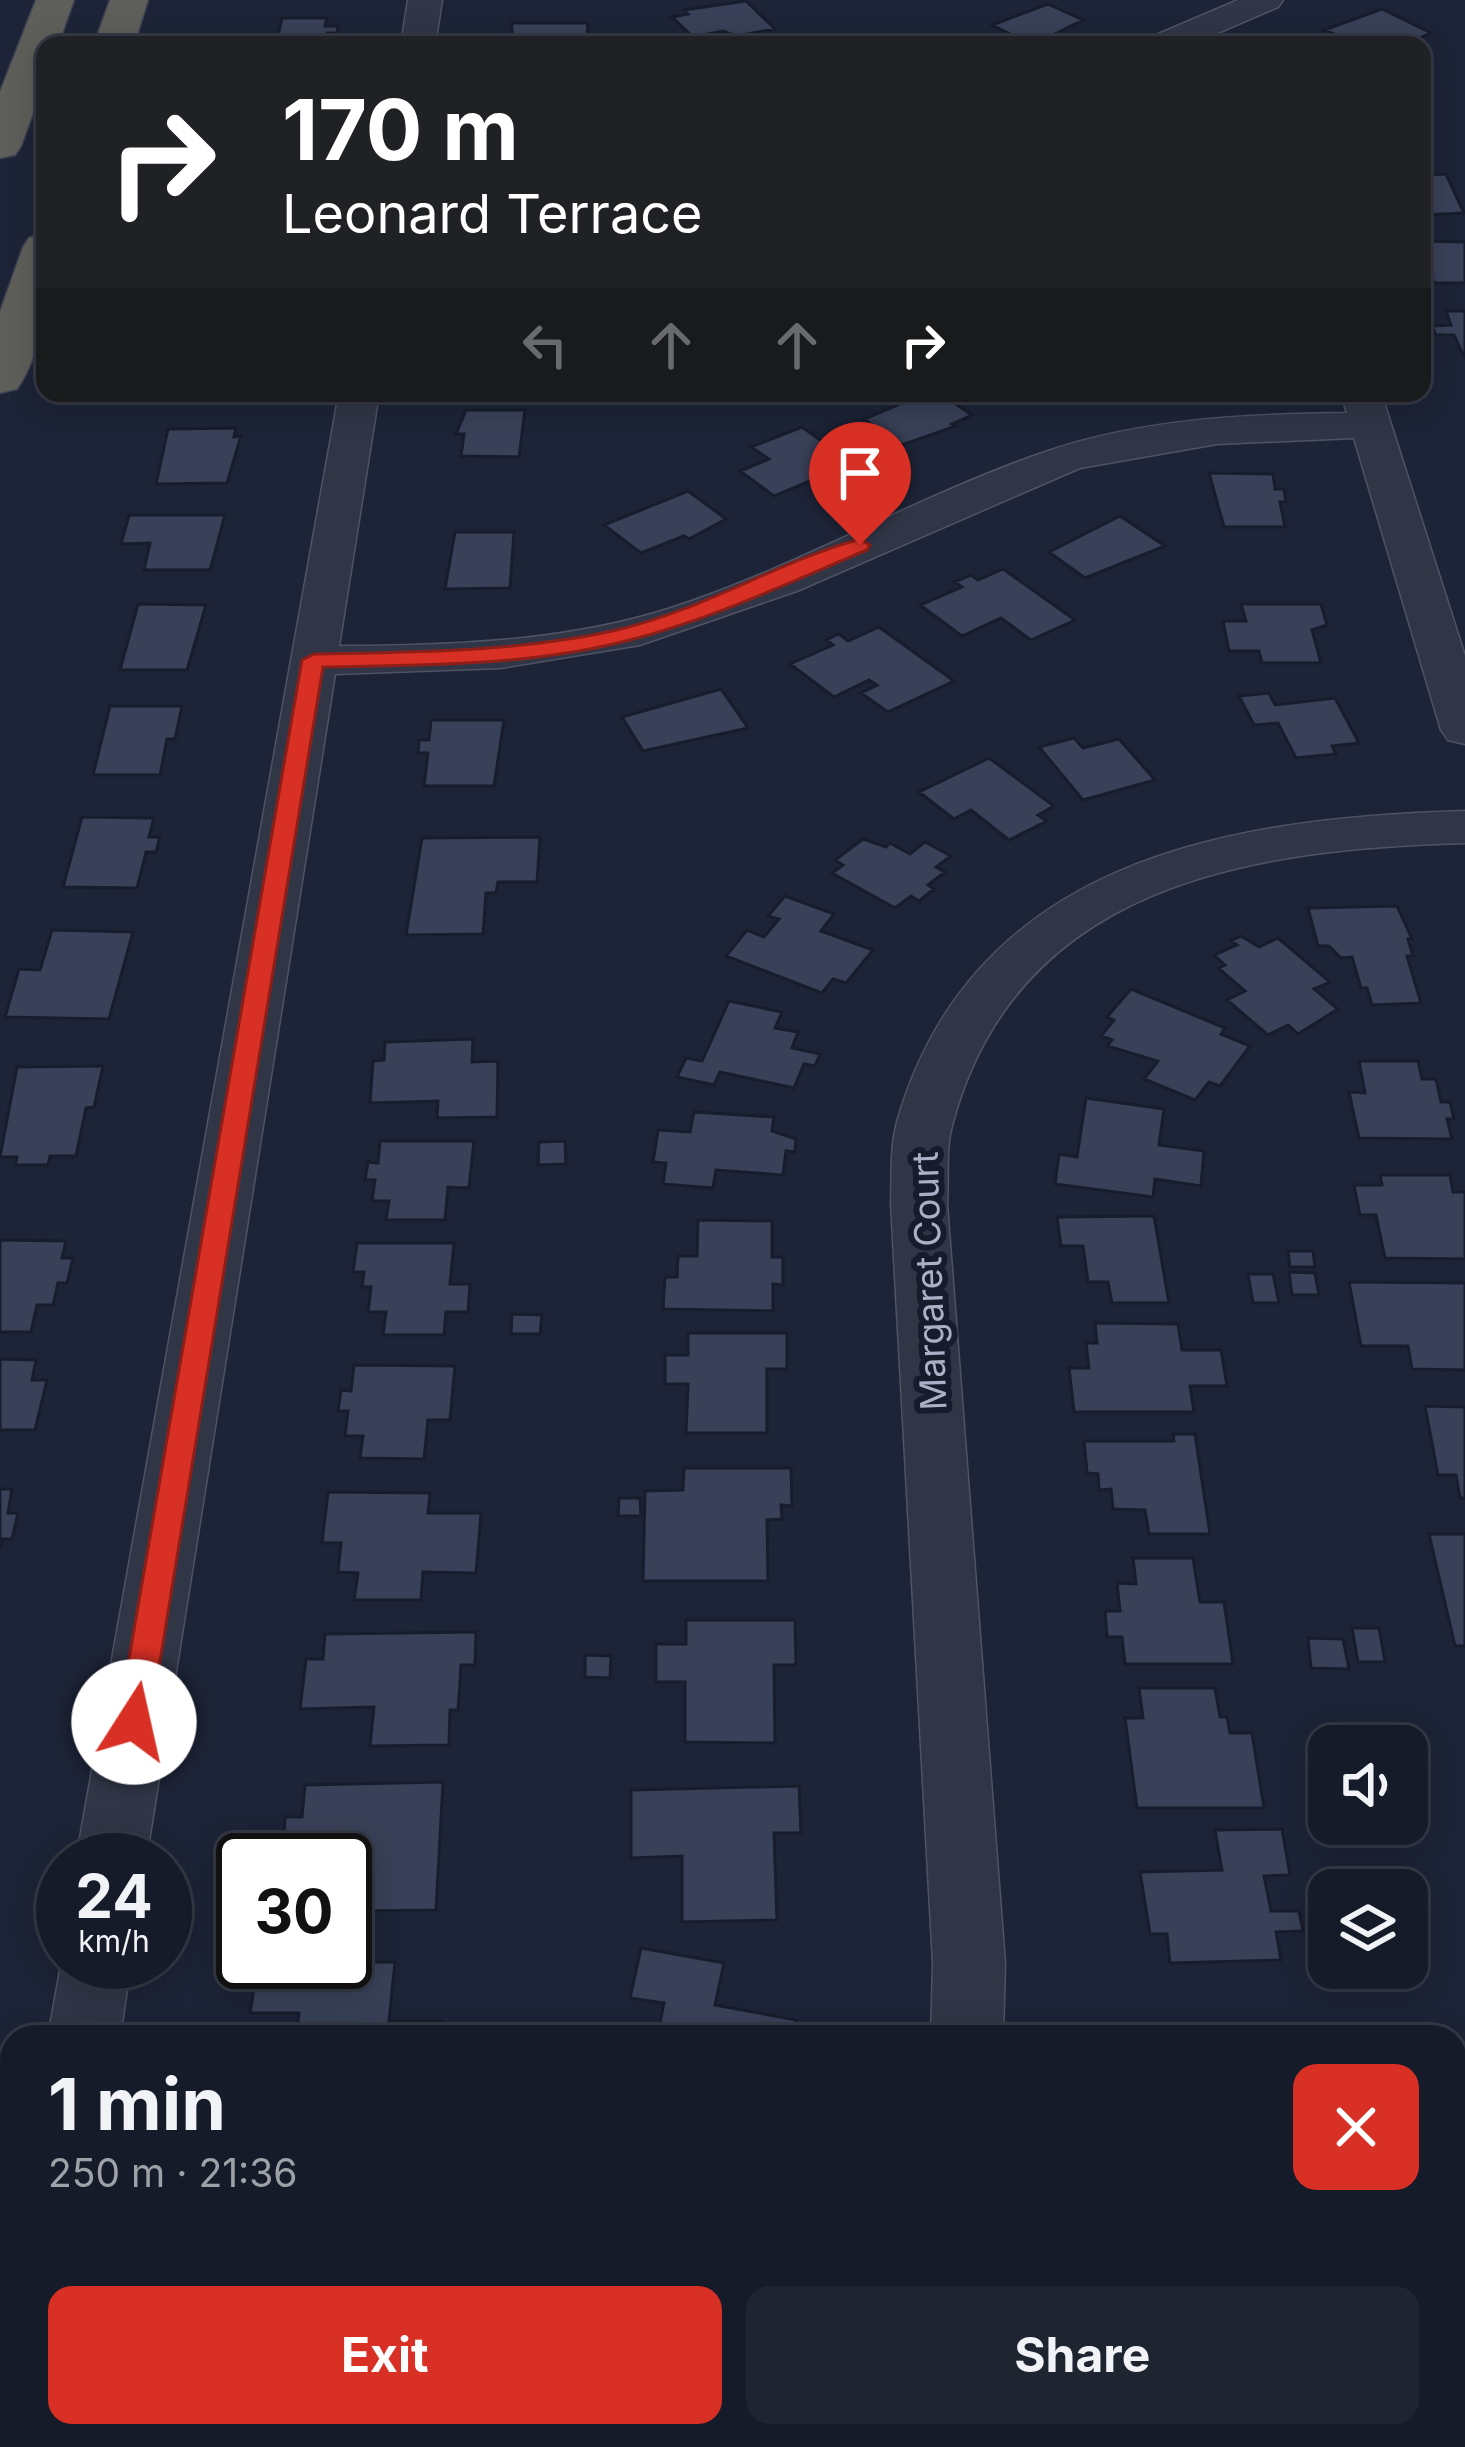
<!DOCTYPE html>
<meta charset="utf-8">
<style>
body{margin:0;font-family:Inter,sans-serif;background:#1f2431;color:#f1f3f6;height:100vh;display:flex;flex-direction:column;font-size:45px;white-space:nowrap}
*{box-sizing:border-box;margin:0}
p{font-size:39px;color:#9ea1a8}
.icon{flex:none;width:66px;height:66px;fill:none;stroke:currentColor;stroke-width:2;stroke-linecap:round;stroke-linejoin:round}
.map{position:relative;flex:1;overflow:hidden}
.details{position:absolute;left:0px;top:2025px;width:1467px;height:423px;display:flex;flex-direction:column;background:#161b29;border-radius:36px 36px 0 0;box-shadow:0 6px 30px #0003,0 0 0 3px #353946}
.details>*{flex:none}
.hud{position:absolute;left:36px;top:36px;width:1395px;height:366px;border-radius:24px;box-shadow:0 6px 30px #0003,0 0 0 3px #353946;background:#202124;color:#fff;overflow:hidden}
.buttons{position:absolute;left:1308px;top:1725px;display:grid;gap:24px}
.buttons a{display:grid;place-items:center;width:120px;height:120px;border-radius:24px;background:#161b29;box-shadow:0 6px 30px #0003,0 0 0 3px #353946;font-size:60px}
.speed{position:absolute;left:36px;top:1833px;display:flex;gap:24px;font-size:60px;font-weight:700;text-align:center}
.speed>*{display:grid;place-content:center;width:156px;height:156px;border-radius:50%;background:#161b29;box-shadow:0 6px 30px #0003,0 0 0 3px #353946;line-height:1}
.speed small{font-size:30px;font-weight:400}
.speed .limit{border:6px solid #111;border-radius:18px;background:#fff;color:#111}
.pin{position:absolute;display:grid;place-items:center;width:102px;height:102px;color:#fff;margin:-123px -51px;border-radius:50% 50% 50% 0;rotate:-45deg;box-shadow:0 0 12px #0007}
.pin .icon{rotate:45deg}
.me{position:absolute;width:132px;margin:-66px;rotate:10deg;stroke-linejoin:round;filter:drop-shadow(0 0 9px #0008)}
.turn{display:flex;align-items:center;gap:42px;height:252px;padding:0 48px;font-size:54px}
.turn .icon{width:156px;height:156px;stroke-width:2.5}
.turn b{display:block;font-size:84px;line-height:102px}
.lanes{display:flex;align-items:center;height:114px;padding:0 48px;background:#0003;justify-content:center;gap:60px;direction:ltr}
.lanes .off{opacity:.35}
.round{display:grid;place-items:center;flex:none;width:126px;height:126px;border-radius:24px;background:#1f2431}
.overview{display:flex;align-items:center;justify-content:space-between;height:204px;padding:0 48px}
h1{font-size:72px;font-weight:700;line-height:90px}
.primary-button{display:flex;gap:24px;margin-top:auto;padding:24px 48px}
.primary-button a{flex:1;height:138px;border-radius:24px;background:#d93025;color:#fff;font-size:48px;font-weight:700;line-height:138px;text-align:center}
.primary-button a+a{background:#1f2431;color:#f1f3f6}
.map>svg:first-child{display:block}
.building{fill:#394158;stroke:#181d2d;stroke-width:3}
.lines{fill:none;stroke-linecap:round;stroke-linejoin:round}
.minor-casing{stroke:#4e5365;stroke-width:3}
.trunk-casing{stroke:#3b4051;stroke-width:3}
.minor{fill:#313647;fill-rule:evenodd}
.trunk{fill:#5e5e5a;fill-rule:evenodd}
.route{fill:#d93025;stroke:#8d1f18;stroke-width:3}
.labels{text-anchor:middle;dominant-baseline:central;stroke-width:12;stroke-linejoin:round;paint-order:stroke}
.street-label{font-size:36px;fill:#aab0c5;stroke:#161c2b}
</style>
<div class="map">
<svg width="1465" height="2447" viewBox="0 0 1465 2447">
<rect width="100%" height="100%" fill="#1d2437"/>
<path class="building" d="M746 1 775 29 736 36 723 31 693 37 672 17 688 14 684 10Z
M1048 4 1083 20 1049 37 1026 42 992 25Z
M1382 9 1431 33 1413 41 1399 35 1377 45H1360L1324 30Z
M282 18H327L325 26H338L337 33H327L324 45H274L276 40H271L278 36Z
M512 23H588L587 38H559L558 45H512Z
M1446 174 1464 213 1422 215V175Z
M1422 241 1465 242V283H1434Z
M1446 311H1465V359L1454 335H1436L1432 326 1451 325Z
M191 393H248L246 401 189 400Z
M883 393H939L972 415 952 424 956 426 902 445 864 419 900 404Z
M466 410H525L519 457 461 456 464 434H456Z
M802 427 855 465 822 484 815 479 774 496 740 471 769 459 751 447Z
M236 428 234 437 241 436 227 483 156 484 168 429Z
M1209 473 1273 474 1275 489H1284L1286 502H1280L1285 527H1224Z
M688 491 726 519 689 539 684 536 641 553 604 525Z
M129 515H225L210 570H144L150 543 121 544Z
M1120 516 1165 546 1085 578 1049 552Z
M455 532H514L510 588 445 589Z
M1003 569 1075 620 1031 640 1001 618 962 636 920 605 962 587 955 582 971 575 978 580Z
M138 604 206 605 187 670H120Z
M1241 604H1321L1327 625 1312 630 1321 663H1262L1259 651H1229L1223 621H1246Z
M879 627 954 681 888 712 861 693 877 685 869 680 834 697 790 664 833 645 826 640 839 634 848 641Z
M721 689 748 728 643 751 622 717Z
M1269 693 1275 705 1335 698 1359 743 1332 746 1336 754 1296 758 1278 723 1254 725 1239 696Z
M110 706H182L175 739H167L160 775H93Z
M431 720H504L494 786H424L428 753H418L419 740H429Z
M1074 738 1083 748 1119 739 1155 780 1083 800 1039 747Z
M989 758 1054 806 1038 815 1047 821 1009 840 971 810 954 819 919 792Z
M82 817 154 818 149 837H160L156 852H146L137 888 63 887Z
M540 837 537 882H498L496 893H486L483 934 406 935 422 838Z
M863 839 886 847 890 843 910 854 925 842 951 856 936 867 945 872 928 885 934 889 919 901 911 896 895 908 832 873 843 865 835 860Z
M785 896 834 914 821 931 873 950 846 983 833 979 822 993 726 956 747 930 764 937 779 919 768 916Z
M1397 906 1412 939H1408L1413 956H1407L1421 1003 1372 1005 1367 988H1361L1352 957 1341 958 1329 946H1318L1308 908Z
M52 930 133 932 109 1019 5 1017 19 969 40 970Z
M1241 936 1259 947 1278 938 1330 982 1314 989 1338 1009 1298 1034 1288 1025 1268 1035 1227 1000 1245 991 1218 968 1225 965 1214 955 1237 945 1231 941Z
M1131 989 1225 1028 1221 1034 1250 1046 1220 1086 1209 1082 1195 1100 1144 1079 1158 1061 1107 1046 1112 1040 1101 1036 1114 1020 1107 1017Z
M729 1001 782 1012 775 1028 798 1032 792 1048 820 1054 815 1066 804 1064 794 1088 720 1072 714 1085 677 1077 686 1058 702 1061Z
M473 1039 472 1062 498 1061 497 1117 437 1118 438 1101 370 1103 373 1061 384 1060 385 1042Z
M1359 1061H1418L1422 1079H1436L1441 1102H1450L1454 1119H1447L1452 1139 1359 1138 1349 1092 1365 1093Z
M103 1066 94 1107 86 1108 76 1156H50L48 1165H15L17 1157H0L17 1067Z
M1086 1098 1164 1109 1159 1145 1204 1151 1201 1186 1155 1179 1153 1197 1055 1184 1059 1154 1077 1157Z
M694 1112 774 1117 772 1131 796 1139 795 1152 786 1151 783 1175 716 1170 713 1188 663 1184 666 1163 653 1162 658 1130 690 1132Z
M380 1141H474L469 1188 448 1187 445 1220H386L389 1201H372L375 1180H365L368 1162 378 1163Z
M565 1141 566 1164 538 1165 539 1142Z
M1380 1175H1450L1453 1192H1465V1259L1385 1258 1376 1215H1360L1354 1185H1382Z
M1154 1216 1169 1303H1112L1108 1282H1088L1083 1246H1061L1057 1217Z
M698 1220 772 1221V1257H783V1285L773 1284V1311L663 1309 665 1277H677L678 1256H697Z
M0 1240 66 1241 62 1258H73L67 1283H58L53 1305H37L31 1332H0Z
M357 1243H454L450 1284H470L468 1312H446L444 1335H383L386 1312H368L371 1287H362L364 1272H353Z
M1288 1251H1313L1315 1267H1290Z
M1289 1272 1315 1273 1319 1295H1292Z
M1248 1274H1273L1279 1303H1253Z
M1349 1282 1465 1283V1370L1412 1369 1408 1346H1361Z
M512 1314 542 1315 540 1334H511Z
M1095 1323 1178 1324 1182 1350H1221L1227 1386H1190L1194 1412H1074L1069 1368H1089L1086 1343H1097Z
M688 1333H787V1369H767V1433H686L688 1384H665V1355H688Z
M0 1359 36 1360 32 1380H47L35 1430H0Z
M354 1365 455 1366 450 1420H428L424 1459 360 1458 363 1436H345L348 1411H338L341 1390 351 1391Z
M1425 1406 1465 1407V1498H1460L1456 1475H1438Z
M1173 1434H1195L1210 1534H1149L1145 1510 1113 1509 1111 1489 1099 1490 1098 1474 1087 1473 1084 1441H1174Z
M684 1468H791L792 1506 781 1505 782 1519 767 1520 768 1581H643L645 1491 683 1490Z
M0 1489H12L8 1513H18L12 1539H2L0 1549Z
M328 1492 430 1493 428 1513H481L476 1573 423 1572 421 1600H354L358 1573 338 1572 341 1543H322Z
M619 1498H640L641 1516H618Z
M1429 1534H1465V1646H1455Z
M1133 1558H1193L1200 1602H1224L1233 1664H1125L1122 1637H1107L1105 1611H1120L1117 1583 1136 1584Z
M686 1620H795L796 1665H774L775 1743 685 1742V1682H656V1644H686Z
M1352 1628H1379L1385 1662H1358Z
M476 1632 475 1665H461L458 1710H450L449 1745 370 1746 374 1707 300 1709 306 1659H323L325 1634Z
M1308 1638 1343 1639 1349 1669 1311 1668Z
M585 1655 611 1656 610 1678 585 1677Z
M1139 1688H1215L1220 1717H1227L1230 1733H1252L1264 1808H1137L1125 1718H1143Z
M443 1782 436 1910 358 1911 361 1874H345V1860H282L285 1817H302L305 1785Z
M799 1786 801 1833H774L777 1920 682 1922V1856L631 1858V1790Z
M1282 1829 1290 1875 1264 1876 1271 1911H1299L1303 1931 1276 1932 1281 1960 1170 1963 1167 1934H1150L1140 1872 1222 1870 1215 1830Z
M641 1948 724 1963 715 2005 796 2020 793 2037H657L664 2003 630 1998Z
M258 1962H395L389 2021H442L440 2037H296L299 2013H250Z
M1189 2026 1265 2037H1188Z
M266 2436H327L328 2440 356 2436 357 2447H267Z
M411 2436H483L467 2447H417Z"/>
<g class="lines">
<g class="minor-casing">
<path id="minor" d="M408 0H442L435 45H401Z
M1238 0H1283L1278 7 1190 45H1144L1149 38Z
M339 393H379L339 646H361C464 645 569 640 668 609 799 567 918 495 1048 451 1142 419 1248 414 1347 413L1341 393H1381L1465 656V744L1448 740 1441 730 1354 438 1217 444 1080 468 797 591 640 645 501 668 335 674 146 1860H76Z
M1465 811V843C1252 849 1018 883 953 1122 945 1148 949 1177 947 1204L1005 1963 1003 2037H931L933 1963 891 1204C892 1177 890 1148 897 1122 972 860 1228 818 1465 811Z
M63 1954V1962H131L120 2037H48Z
M12 2409V2436H81L80 2447H0Z
M777 2436H860L856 2447H773Z"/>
</g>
<g class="trunk-casing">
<path id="trunk" d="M36 0H74L58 45H45V80L21 146 15 155 0 158V92Z
M110 0H148L134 45H94Z
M45 234C45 286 48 344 17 389L0 393V312L23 247 29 238Z"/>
</g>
<use href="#minor" class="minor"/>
<use href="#trunk" class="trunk"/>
</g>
<path class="route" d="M860 539 870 545 867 550C788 583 710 620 626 641 528 666 424 665 323 667L150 1722 146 1731 134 1735 123 1731 118 1722 302 660 314 654C415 652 518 652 617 630 703 610 777 562 860 539Z"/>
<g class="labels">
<g class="street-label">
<text transform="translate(929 1281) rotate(-92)">Margaret Court</text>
</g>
</g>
</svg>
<div class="buttons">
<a><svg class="icon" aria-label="sound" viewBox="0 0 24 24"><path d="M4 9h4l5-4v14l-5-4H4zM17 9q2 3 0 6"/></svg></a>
<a><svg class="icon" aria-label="layers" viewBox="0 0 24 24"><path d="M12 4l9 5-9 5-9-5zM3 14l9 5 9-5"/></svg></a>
</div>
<div class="speed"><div>24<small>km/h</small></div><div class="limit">30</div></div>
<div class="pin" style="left:860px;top:545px;background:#d93025"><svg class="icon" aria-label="arrive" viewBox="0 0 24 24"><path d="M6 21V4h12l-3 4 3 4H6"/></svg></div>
<svg class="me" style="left:134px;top:1722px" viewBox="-20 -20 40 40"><circle r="19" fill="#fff"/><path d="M0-13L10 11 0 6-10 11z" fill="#d93025"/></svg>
<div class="hud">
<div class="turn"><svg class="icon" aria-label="right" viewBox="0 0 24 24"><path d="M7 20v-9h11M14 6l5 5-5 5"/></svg><div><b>170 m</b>Leonard Terrace</div></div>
<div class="lanes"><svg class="icon off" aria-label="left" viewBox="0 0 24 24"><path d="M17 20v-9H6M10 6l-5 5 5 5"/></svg><svg class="icon off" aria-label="ahead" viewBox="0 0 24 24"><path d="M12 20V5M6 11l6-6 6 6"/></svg><svg class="icon off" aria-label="ahead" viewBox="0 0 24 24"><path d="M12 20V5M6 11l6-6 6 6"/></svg><svg class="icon" aria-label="right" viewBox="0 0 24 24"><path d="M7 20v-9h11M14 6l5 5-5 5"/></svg></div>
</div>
<section class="details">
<div class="overview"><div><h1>1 min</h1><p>250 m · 21:36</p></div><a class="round" style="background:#d93025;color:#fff"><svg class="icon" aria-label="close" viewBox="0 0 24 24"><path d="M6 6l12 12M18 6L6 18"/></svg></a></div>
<div class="primary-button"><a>Exit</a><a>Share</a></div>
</section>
</div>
